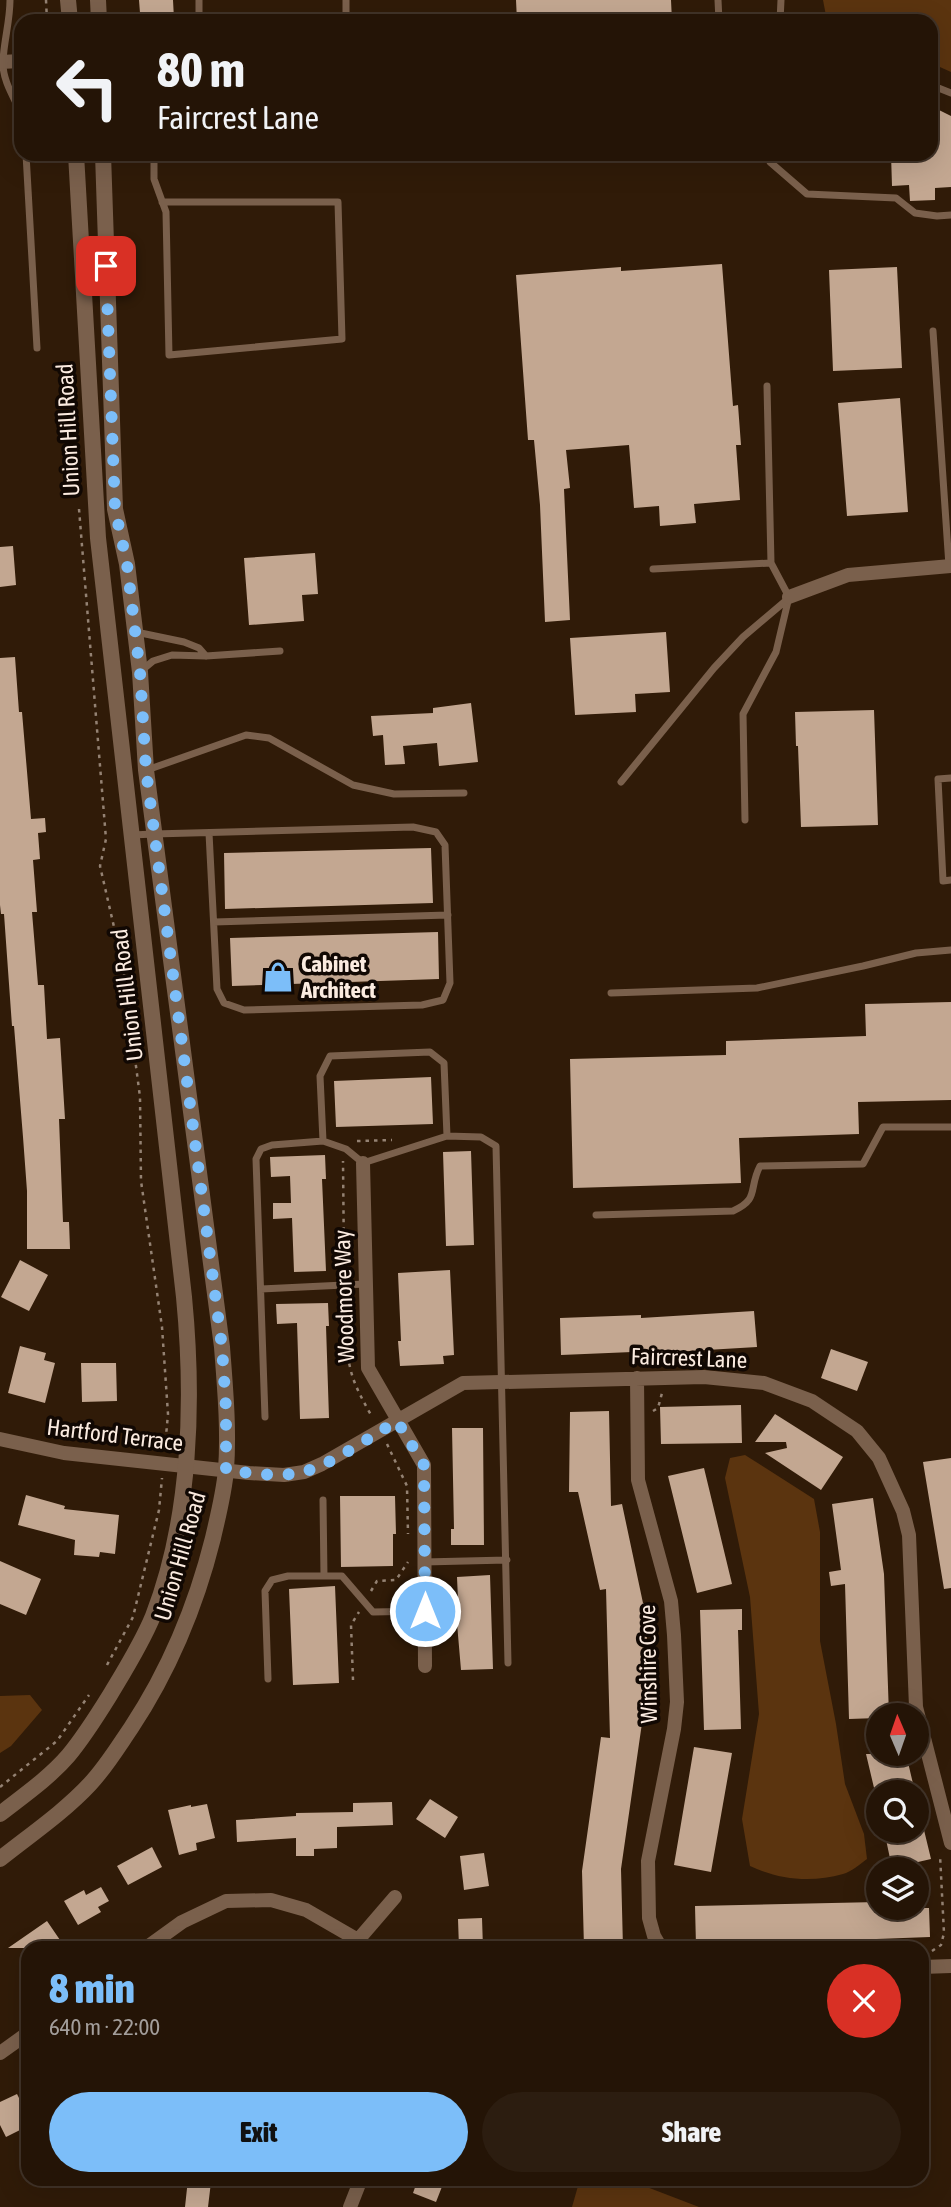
<!DOCTYPE html>
<meta charset="utf-8">
<style>
body{margin:0;font-family:"Asap Condensed",sans-serif;background:#2c1d10;color:#f1f3f6;height:100vh;display:flex;flex-direction:column;font-size:26px;white-space:nowrap}
*{box-sizing:border-box;margin:0}
p{font-size:23px;color:#a39e9b}
.icon{flex:none;width:38px;height:38px;fill:none;stroke:currentColor;stroke-width:2;stroke-linecap:round;stroke-linejoin:round}
.map{position:relative;flex:1;overflow:hidden}
.drawer{position:absolute;left:21px;top:1941px;width:908px;height:245px;display:flex;flex-direction:column;background:#241406;border-radius:21px;box-shadow:0 7px 28px #0002,0 0 0 2px #413328}
.drawer>*{flex:none}
.top-card{position:absolute;left:14px;top:14px;width:924px;height:147px;border-radius:21px;box-shadow:0 7px 28px #0002,0 0 0 2px #413328;background:#241406;color:#f1f3f6;overflow:hidden}
.needle{width:46px;rotate:358deg}
.buttons{position:absolute;left:866px;top:1703px;display:grid;gap:14px}
.buttons a{display:grid;place-items:center;width:63px;height:63px;border-radius:50%;background:#241406;box-shadow:0 7px 28px #0002,0 0 0 2px #413328;font-size:35px}
.pin{position:absolute;display:grid;place-items:center;width:60px;height:60px;color:#fff;margin:-30px;border-radius:14px;box-shadow:0 4px 10px #0006}
.me{position:absolute;width:77px;margin:-38px;rotate:0deg;stroke-linejoin:round;filter:drop-shadow(0 0 5px #0008)}
.turn{display:flex;align-items:center;gap:24px;height:147px;padding:0 28px;font-size:32px}
.turn .icon{width:91px;height:91px;stroke-width:2.5}
.turn b{display:block;font-size:49px;line-height:60px}
.round{display:grid;place-items:center;flex:none;width:74px;height:74px;border-radius:37px;background:#2c1d10}
.overview{display:flex;align-items:center;justify-content:space-between;height:119px;padding:0 28px}
h1{font-size:42px;font-weight:800;line-height:52px;color:#7cbef9}
.action{display:flex;gap:14px;margin-top:auto;padding:14px 28px}
.action a{flex:1;height:80px;border-radius:42px;background:#7cbef9;color:#111;font-size:28px;font-weight:800;line-height:80px;text-align:center}
.action a+a{background:#2c1d10;color:#f1f3f6}
.map>svg:first-child{display:block}
.green{fill:#5b340f}
.building{fill:#c3a791}
.lines{fill:none;stroke-linecap:round;stroke-linejoin:round}
.path{stroke:#948273;stroke-width:2.5;stroke-dasharray:3.5 5;stroke-linecap:butt}
.service{stroke:#7a604c;stroke-width:7}
.minor{stroke:#7a604c;stroke-width:14}
.tertiary{stroke:#7a604c;stroke-width:16}
.route{stroke:#7cbef9;stroke-width:12;stroke-dasharray:0 21.6}
.labels{text-anchor:middle;dominant-baseline:central;stroke-width:7;stroke-linejoin:round;paint-order:stroke}
.street-label{font-size:23px;fill:#fbebe0;stroke:#110803}
.poi-label{font-size:23px;font-weight:bold;fill:#fbebe0;stroke:#110803;text-anchor:start}
</style>
<div class="map">
<svg width="951" height="2207" viewBox="0 0 951 2207">
<rect width="100%" height="100%" fill="#301b08"/>
<path class="green" d="M823 0H951V72L931 63V21H827Z
M745 1455 814 1499 820 1532V1641L836 1724 845 1784 864 1834 867 1859C860 1864 851 1872 843 1874 812 1883 779 1880 750 1866L742 1819 759 1714 750 1597 725 1478 730 1458Z
M30 1695 42 1710 11 1746 0 1753V1696Z
M580 2179H626L699 2207H572Z"/>
<path class="building" d="M139 0H173L174 19 144 21 143 13H140Z
M516 0H671L672 21H517Z
M931 106 951 116V187L935 188V200L910 201 909 185 892 186 891 154H931Z
M722 264 733 406 738 405 741 445H736L740 500 694 504 696 523 660 526 659 506 634 508 629 445 566 450 570 488 564 489 570 620 545 622 540 505 534 440H528L516 275 621 267V271Z
M897 267 902 368 833 371 829 270Z
M900 398 908 512 847 516 838 403Z
M13 546 16 585 0 587V547Z
M315 553 318 594 302 595 304 621 249 625 244 558Z
M666 632 670 692 635 694 636 712 575 715 570 638Z
M15 657 19 712H22L31 819 45 818 46 832 38 833 40 859 33 860 37 912H32L38 985H44L47 1039 60 1038 65 1119H59L63 1222H69L70 1249H27V1191L23 1137 14 1026H12L4 914H1L0 905V658Z
M471 703 478 762 439 766 437 743 403 746 405 764 385 765 383 735 373 736 371 716 433 713V708Z
M874 710 878 825 801 827 798 746H796L795 712Z
M431 848 433 903 225 909 224 853Z
M438 932 439 979 232 986 230 938Z
M951 1002V1100L858 1102 859 1134 739 1138 741 1183 573 1188 570 1059 726 1055V1041L866 1036 865 1004Z
M431 1077 433 1124 336 1127 334 1081Z
M471 1151 474 1245 446 1246 443 1152Z
M325 1155 326 1179H322L326 1271 294 1272 292 1218 273 1219V1203H291L290 1176 271 1177 270 1157Z
M20 1260 48 1275 29 1311 1 1297Z
M450 1270 454 1355 443 1356 444 1364 400 1366 398 1341H401L398 1273Z
M328 1303 329 1326H326L329 1418 300 1419 297 1323 277 1324 276 1304Z
M754 1311 757 1347 656 1353V1351L561 1355 560 1318 641 1315V1318Z
M20 1346 46 1353 44 1360 55 1363 45 1403 8 1393Z
M831 1349 868 1362 857 1391 821 1378Z
M81 1363H116L117 1401 82 1402Z
M741 1405 742 1443 661 1444 660 1407Z
M609 1411 611 1506 622 1504 643 1603H646L649 1722 642 1723 621 1869 623 1948H584L582 1871 601 1737 610 1738 606 1589 600 1590 578 1492H569L570 1412Z
M775 1414 843 1457 821 1490 765 1453 787 1448 786 1442H755Z
M452 1428H483L484 1545H451V1529H454Z
M951 1458V1588L944 1589 923 1462Z
M704 1468 732 1584 697 1593 668 1476Z
M26 1495 65 1506 64 1509 119 1515 115 1554 100 1552 99 1557 74 1555 75 1540 18 1525Z
M340 1496H395L396 1534H393V1566L341 1567Z
M873 1498 884 1574 889 1715H878V1718L849 1719 845 1584 831 1586 829 1572 841 1570 832 1504Z
M0 1561 41 1579 26 1615 0 1604Z
M490 1575 493 1669 461 1670 455 1600H458L457 1577Z
M335 1586 339 1683 293 1685 289 1589Z
M742 1609V1630H738L741 1729 704 1730 700 1610Z
M694 1747 732 1753 711 1872 674 1865Z
M866 1754H906L915 1792H875Z
M430 1799 458 1817 445 1838 416 1819Z
M392 1802 393 1825 337 1827V1848L314 1849V1856H296V1838L237 1842 236 1820 296 1816V1813L353 1812V1803Z
M207 1804 215 1838 196 1843 197 1850 179 1855 168 1810 191 1805V1807Z
M884 1830H924L931 1859 892 1868Z
M152 1847 162 1867 128 1885 117 1866Z
M484 1853 489 1886 464 1890 460 1856Z
M101 1887 109 1901 98 1907 101 1912 78 1925 64 1901 84 1890 86 1895Z
M878 1902V1908H929L930 1937 796 1942V1943L696 1946 695 1906Z
M482 1918 483 1948H459L458 1919Z
M47 1921 60 1940 47 1948H8Z
M17 2094 28 2116V2126L6 2137 0 2125V2102Z
M188 2179 211 2182 208 2207H185Z
M418 2179H445L436 2202 413 2193Z"/>
<g class="lines">
<path class="path" d="M46 0 47 21
M79 509 106 839 100 866 123 966 140 1097 141 1181 162 1327 168 1414 165 1447
M357 1141 392 1140
M342 1273 344 1263 343 1161
M342 1296C347 1319 344 1344 350 1367 354 1386 363 1400 372 1417
M653 1411 658 1408 662 1393
M387 1444 407 1486 408 1534
M371 1591 377 1581 396 1580 408 1562
M107 1665 133 1617 159 1510 162 1478
M353 1680 351 1625 359 1612
M0 1787 57 1741 89 1695
M932 1951 941 1945 944 1933 940 1855"/>
<path class="service" d="M10 0C10 21 4 40 3 61 2 79 13 96 21 113
M199 0V21
M346 0V21
M718 0 719 21
M780 21 781 0
M931 85 951 93
M26 154 37 348
M154 154V179L166 212 169 355 342 339 338 202H162
M769 154 770 162 807 194 896 198 915 213 937 216 951 215
M933 331 949 566
M653 569 771 563
M136 632 184 642 199 648 206 656
M141 671 153 661 172 655 206 656 280 651
M147 770 246 735 269 738 353 785 394 794 464 793
M951 778 938 779 943 881 951 880
M621 782 714 668 743 637 789 598
M745 820 743 714 776 652 789 597 771 563 767 386
M132 835 154 834 413 827 436 832 445 845 450 983 443 1000 422 1005 244 1010 224 1003 217 989 209 833
M214 922 448 915
M611 993 757 988 863 966 916 953 951 950
M323 1141 346 1149 363 1163 447 1136
M596 1215 733 1211C760 1199 748 1189 760 1166L863 1164 883 1127H951
M261 1289 365 1284
M265 1417 256 1159 261 1149 272 1145 323 1141 320 1076 330 1056 430 1052 444 1063 447 1136 481 1137 496 1146 508 1663
M323 1500 324 1576
M424 1562 507 1560
M268 1679 265 1591 272 1580 288 1576H342L373 1612 425 1611"/>
<path class="minor" d="M0 62 21 61
M789 597 848 575 951 566
M363 1163 368 1368 424 1465 425 1666
M637 1378 638 1480 671 1601 674 1635 677 1702 674 1729 648 1861 649 1918 654 1936 661 1948
M0 1439 64 1453 249 1473 284 1475 304 1472 322 1464 463 1383 704 1377 764 1383 812 1401 857 1431 879 1458 903 1511 909 1535 916 1707 951 1843
M358 1940 395 1897
M146 1948 182 1922 226 1901 271 1900 306 1910 358 1940 364 1948
M922 1967 951 1966
M0 2053 28 2033
M350 2207 361 2179"/>
<path class="tertiary" d="M68 0 70 21
M98 0 99 21
M0 1814C23 1796 49 1778 68 1756 84 1737 97 1716 110 1695 125 1670 142 1643 153 1616 191 1518 194 1400 184 1297L98 538 76 154
M0 1859C30 1835 64 1812 90 1784 106 1767 118 1747 131 1728 170 1669 196 1606 213 1538 218 1516 224 1493 226 1470 229 1429 225 1387 222 1347L146 770 140 672 127 564 115 509 103 154"/>
</g>
<g class="lines">
<path class="route" d="M106 266 115 509 127 564 140 672 146 770 222 1347 226 1409V1470C250 1473 278 1478 302 1472 328 1467 373 1435 397 1421L424 1465 425 1611"/>
</g>
<defs>
<g id="shop-bare" transform="scale(2.415)"><path d="M-5-2.5h2.3a2.7 3.5 0 0 1 5.4 0H5L5.5 6h-11ZM-1.5-2.5h3a1.5 2.3 0 0 0-3 0Z" fill="#7cbef9" stroke="#110803" stroke-width="2.5" paint-order="stroke"/></g>
</defs>
<g fill-rule="evenodd">
<use href="#shop-bare" x="278" y="977"/>
</g>
<g class="labels">
<g class="street-label">
<text transform="translate(68 430) rotate(-93)">Union Hill Road</text>
<text transform="translate(127 995) rotate(-97)">Union Hill Road</text>
<text transform="translate(344 1296) rotate(-92)">Woodmore Way</text>
<text transform="translate(689 1358) rotate(2)">Faircrest Lane</text>
<text transform="translate(115 1435) rotate(7)">Hartford Terrace</text>
<text transform="translate(180 1556) rotate(-74)">Union Hill Road</text>
<text transform="translate(648 1664) rotate(-91)">Winshire Cove</text>
</g>
<g class="poi-label">
<text x="301" y="964">Cabinet<tspan x="301" dy="26">Architect</tspan></text>
</g>
</g>
</svg>
<div class="buttons">
<a><svg class="needle" viewBox="-14 -14 28 28"><path d="M0-13l5 13h-10z" fill="#e53935"/><path d="M0 13l5-13h-10z" fill="#a39e9b"/></svg></a>
<a><svg class="icon" aria-label="search" viewBox="0 0 24 24"><circle cx="10" cy="10" r="6"/><path d="M15 15l6 6"/></svg></a>
<a><svg class="icon" aria-label="layers" viewBox="0 0 24 24"><path d="M12 4l9 5-9 5-9-5zM3 14l9 5 9-5"/></svg></a>
</div>
<div class="pin" style="left:106px;top:266px;background:#d93025"><svg class="icon" aria-label="arrive" viewBox="0 0 24 24"><path d="M6 21V4h12l-3 4 3 4H6"/></svg></div>
<svg class="me" style="left:425px;top:1611px" viewBox="-20 -20 40 40"><circle r="17" fill="#7cbef9" stroke="#fff" stroke-width="3"/><path d="M0-11L8 9 0 5-8 9z" fill="#fff"/></svg>
<div class="top-card">
<div class="turn"><svg class="icon" aria-label="left" viewBox="0 0 24 24"><path d="M17 20v-9H6M10 6l-5 5 5 5"/></svg><div><b>80 m</b>Faircrest Lane</div></div>
</div>
<section class="drawer">
<div class="overview"><div><h1>8 min</h1><p>640 m · 22:00</p></div><a class="round" style="background:#d93025;color:#fff"><svg class="icon" aria-label="close" viewBox="0 0 24 24"><path d="M6 6l12 12M18 6L6 18"/></svg></a></div>
<div class="action"><a>Exit</a><a>Share</a></div>
</section>
</div>
